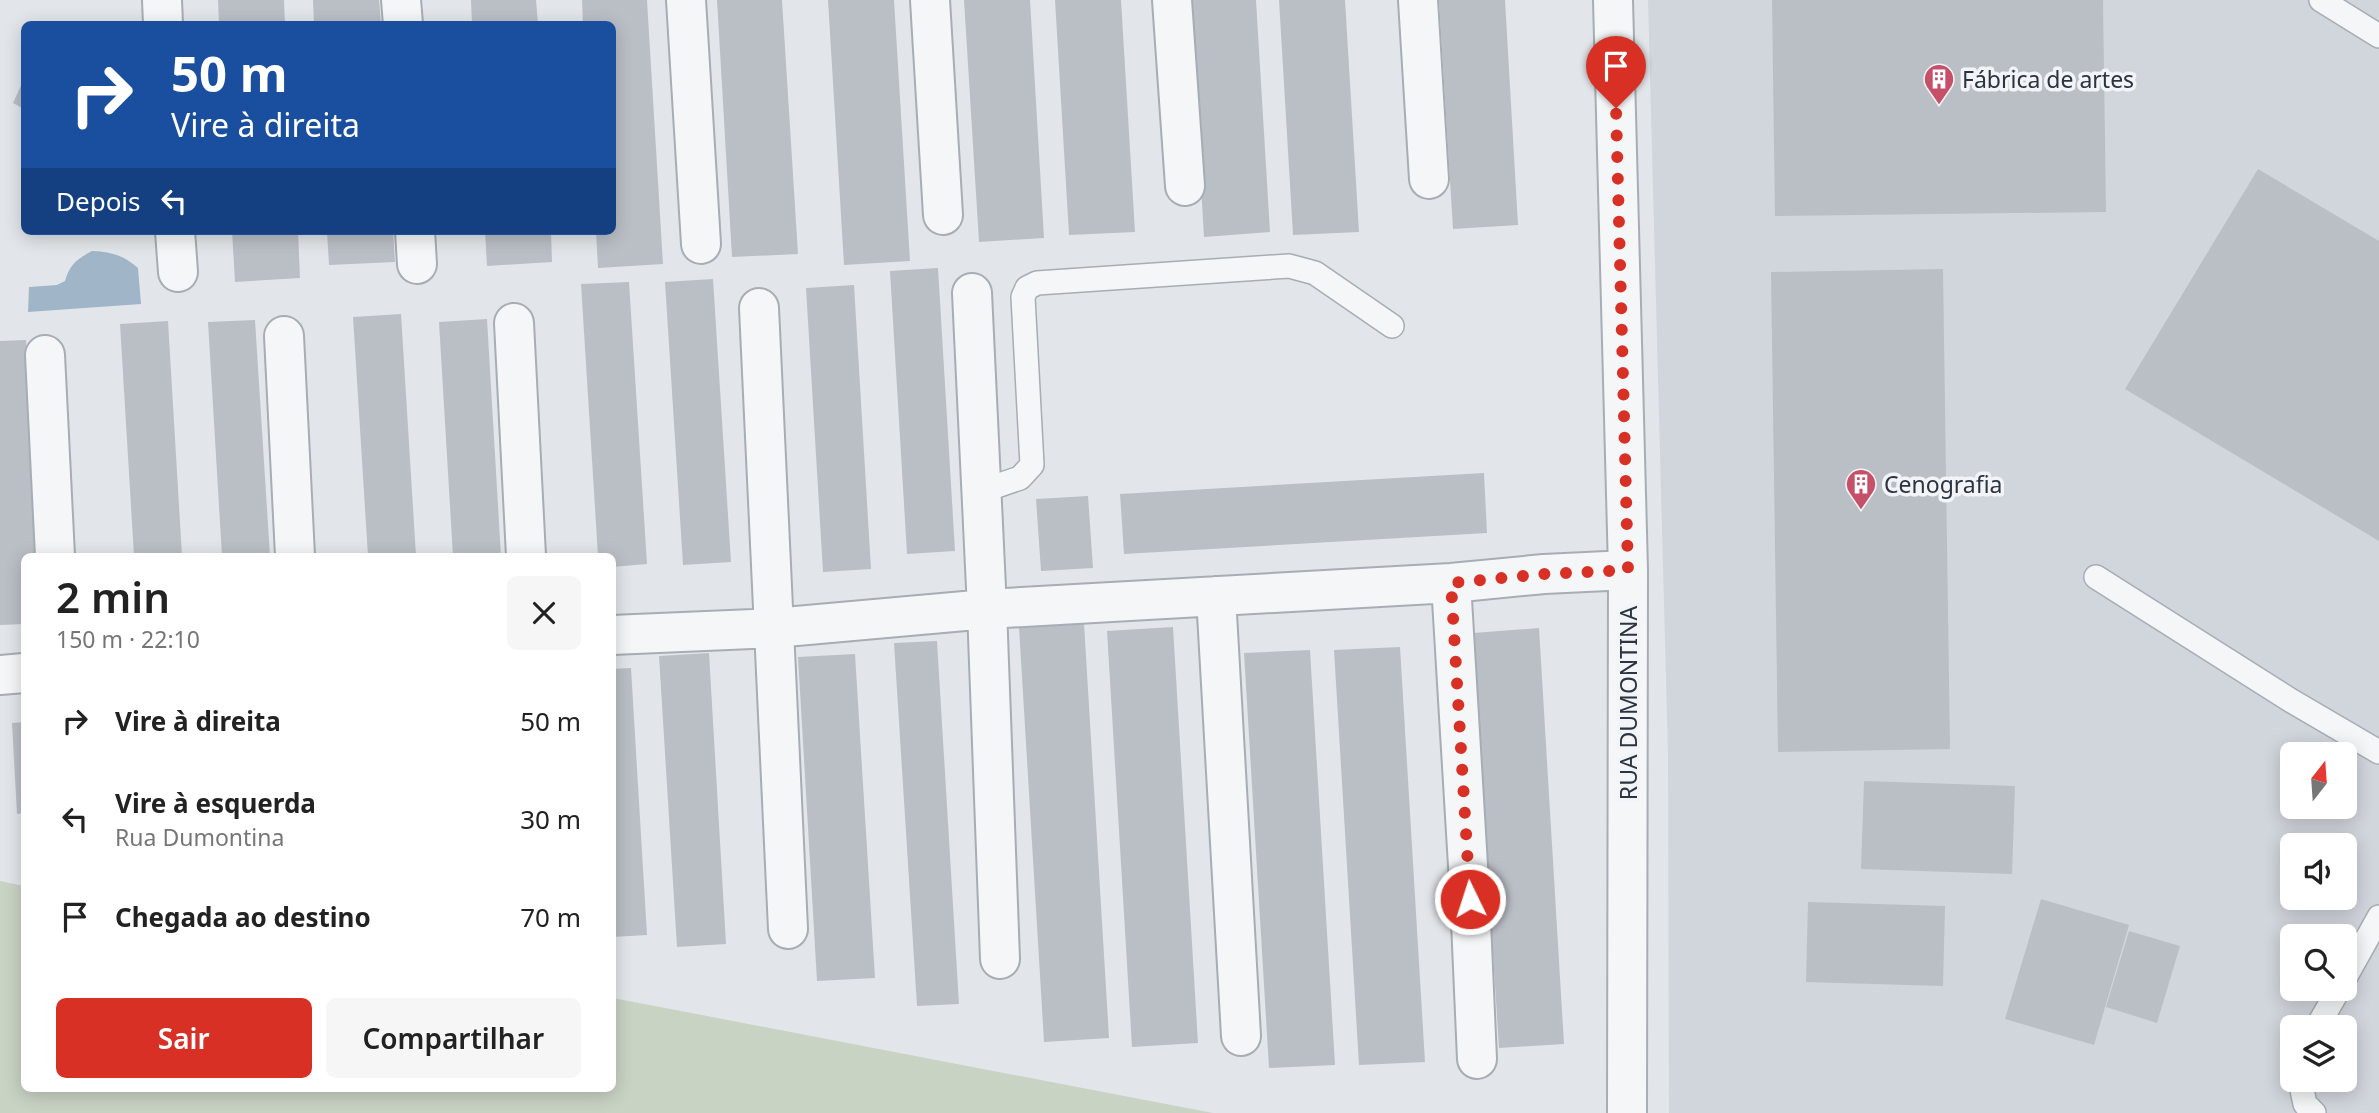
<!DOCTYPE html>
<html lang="pt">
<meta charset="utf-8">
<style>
body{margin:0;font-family:"Noto Sans",sans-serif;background:#f6f6f6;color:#222;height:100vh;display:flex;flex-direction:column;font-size:26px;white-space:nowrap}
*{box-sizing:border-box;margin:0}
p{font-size:23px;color:#767676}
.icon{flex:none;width:38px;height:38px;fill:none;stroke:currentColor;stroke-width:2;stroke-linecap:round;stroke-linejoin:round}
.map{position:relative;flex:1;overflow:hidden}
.sheet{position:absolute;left:21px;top:553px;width:595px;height:539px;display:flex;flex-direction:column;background:#fff;border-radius:10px;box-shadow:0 4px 18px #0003}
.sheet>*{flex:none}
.guide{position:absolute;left:21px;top:21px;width:595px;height:214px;border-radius:10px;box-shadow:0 4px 18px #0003;background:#1a4fa0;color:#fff;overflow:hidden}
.needle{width:46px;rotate:17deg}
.fabs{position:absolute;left:2280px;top:742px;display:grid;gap:14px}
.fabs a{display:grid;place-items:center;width:77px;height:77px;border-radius:10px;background:#fff;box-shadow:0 4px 18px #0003;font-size:35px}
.pin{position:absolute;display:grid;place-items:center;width:60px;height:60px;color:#fff;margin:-72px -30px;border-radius:50% 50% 50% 0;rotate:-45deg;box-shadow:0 0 7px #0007}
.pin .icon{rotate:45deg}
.me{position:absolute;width:77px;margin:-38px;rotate:356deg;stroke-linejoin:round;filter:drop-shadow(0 0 5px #0008)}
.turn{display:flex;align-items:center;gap:24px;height:147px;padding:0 35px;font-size:32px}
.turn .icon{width:91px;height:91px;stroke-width:2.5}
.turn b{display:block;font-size:49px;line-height:60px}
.then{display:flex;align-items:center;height:66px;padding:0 35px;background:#0003;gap:14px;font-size:26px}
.round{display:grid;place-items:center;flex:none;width:74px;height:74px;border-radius:10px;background:#f6f6f6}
.head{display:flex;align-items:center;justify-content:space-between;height:119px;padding:0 35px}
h1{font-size:42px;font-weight:600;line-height:52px}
.action{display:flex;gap:14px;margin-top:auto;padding:14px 35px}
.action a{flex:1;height:80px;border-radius:10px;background:#d93025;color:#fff;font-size:28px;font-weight:600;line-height:80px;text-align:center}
.action a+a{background:#f6f6f6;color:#222}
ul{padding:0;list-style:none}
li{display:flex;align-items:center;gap:21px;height:98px;padding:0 35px}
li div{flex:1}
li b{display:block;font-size:26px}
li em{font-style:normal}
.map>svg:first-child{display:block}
.built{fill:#d1d5dc;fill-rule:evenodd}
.green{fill:#c9d3c4}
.water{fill:#a0b5c7}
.building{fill:#babfc6}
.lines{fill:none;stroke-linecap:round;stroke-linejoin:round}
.service-casing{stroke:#a7adb4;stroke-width:26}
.minor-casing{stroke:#a7adb4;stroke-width:42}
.service{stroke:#f5f6f8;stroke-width:23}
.minor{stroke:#f5f6f8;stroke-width:38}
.route{stroke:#d93025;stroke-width:12;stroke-dasharray:0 21.6}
.labels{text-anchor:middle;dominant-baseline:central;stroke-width:7;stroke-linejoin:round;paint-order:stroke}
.poi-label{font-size:23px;fill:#2b3441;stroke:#f2f4f7;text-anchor:start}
.street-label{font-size:23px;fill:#2b3441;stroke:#f2f4f7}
</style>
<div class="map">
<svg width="2379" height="1113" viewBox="0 0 2379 1113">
<rect width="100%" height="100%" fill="#e2e6ea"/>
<path class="built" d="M1648 0H2379V1113H1669L1668 754ZM2292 754H2345V807H2292ZM2292 845H2345V898H2292ZM2292 936H2345V989H2292ZM2292 1027H2345V1080H2292Z"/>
<path class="green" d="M0 881 24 886V1088H612L613 998 1213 1113H0Z"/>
<path class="water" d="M92 251C112 252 123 255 138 268L141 304 28 312 29 287 57 285 65 281C70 264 77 259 92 251Z"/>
<path class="building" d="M218 0H284L285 24H219Z
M313 0H379L381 24H314Z
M471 0H536L538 24H472Z
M582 0H647L663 264 598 268 596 231H612V24H583Z
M717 0H782L798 254 732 257Z
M828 0H894L910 261 844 265Z
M964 0H1030L1044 238 979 242Z
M1055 0H1121L1135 232 1069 235Z
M1190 0H1256L1270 232 1204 237Z
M1279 0H1345L1359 232 1293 235Z
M1439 0H1505L1518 225 1453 229Z
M1772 0H2103L2106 212 1775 216Z
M24 79V109L13 103Z
M2258 169 2379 241V541L2125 389Z
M232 231H298L300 278 235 282Z
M327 231H393L395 262 329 265Z
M485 231H551L552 262 487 266Z
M938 268 955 551 907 554 890 271Z
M1943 269 1950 749 1778 752 1771 272Z
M713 279 731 562 683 565 665 282Z
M629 282 647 564 612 567V556H598L581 284Z
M854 285 871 569 823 572 806 288Z
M401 314 416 556H368L353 317Z
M487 319 501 556H453L439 322Z
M255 320 270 556H222L208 322Z
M168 321 182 556H134L120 324Z
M26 340 40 556H24V624L0 625V341Z
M1484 473 1487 533 1124 554 1120 494Z
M1088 496 1093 568 1041 571 1036 499Z
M1084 623 1109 1038 1044 1042 1019 627Z
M1173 627 1198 1043 1132 1047 1107 631Z
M1539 628 1564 1044 1499 1048 1473 633Z
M937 641 959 1004 917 1006 894 643Z
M1400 647 1425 1062 1359 1065 1334 650Z
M1310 650 1335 1065 1269 1068 1244 653Z
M709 653 726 944 677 947 659 656Z
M855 654 875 978 817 981 798 657Z
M631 668 647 935 612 937V669Z
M24 722V813L17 814 12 723Z
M1864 781 2015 786 2012 874 1861 869Z
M2041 899 2129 925 2094 1045 2005 1019Z
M1808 902 1945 906 1943 986 1806 982Z
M2129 931 2180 946 2157 1023 2106 1007Z"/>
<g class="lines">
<g class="service-casing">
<path id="service" d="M2321 0 2379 36
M982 491 1020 478 1032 465 1023 297 1027 288 1037 283 1289 266 1315 273 1392 326
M2096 577 2290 700 2379 752
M2345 978 2379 917
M2317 1027 2339 989
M2300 1080 2305 1104 2314 1113"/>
</g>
<g class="minor-casing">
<path id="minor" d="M162 0 163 24
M401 0 403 24
M686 0 701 244
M930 0 943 215
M1172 0 1185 186
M1418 0 1429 179
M1613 0 1628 570 1627 1113
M175 231 178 272
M415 231 417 264
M972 293 987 609 1000 959
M759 308 788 929
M514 323 526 556
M284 336 295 556
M45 355 55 556
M1451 583 1470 899 1477 1059
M1216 596 1241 1036
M612 635 774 628 987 609 1451 583 1544 574 1628 570
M0 675 24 673"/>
</g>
<use href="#service" class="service"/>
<use href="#minor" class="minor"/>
</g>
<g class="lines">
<path class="route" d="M1470 899 1451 583 1544 574 1628 570 1616 108"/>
</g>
<defs>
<g id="building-pin" transform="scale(1.575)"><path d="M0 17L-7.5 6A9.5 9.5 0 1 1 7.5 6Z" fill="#c65067" stroke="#f2f4f7"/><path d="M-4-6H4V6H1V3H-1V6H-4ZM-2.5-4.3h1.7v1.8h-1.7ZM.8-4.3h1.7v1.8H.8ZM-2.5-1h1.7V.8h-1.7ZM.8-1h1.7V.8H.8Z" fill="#fff"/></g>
</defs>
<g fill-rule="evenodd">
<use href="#building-pin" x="1939" y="79"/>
<use href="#building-pin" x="1861" y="484"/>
</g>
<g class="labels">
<g class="poi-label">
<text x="1962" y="79">Fábrica de artes</text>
<text x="1884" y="484">Cenografia</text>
</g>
<g class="street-label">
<text transform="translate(1628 703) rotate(-90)">RUA DUMONTINA</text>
</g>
</g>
</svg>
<div class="fabs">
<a><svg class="needle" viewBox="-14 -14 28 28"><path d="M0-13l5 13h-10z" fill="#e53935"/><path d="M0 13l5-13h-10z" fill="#767676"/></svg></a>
<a><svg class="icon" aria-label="sound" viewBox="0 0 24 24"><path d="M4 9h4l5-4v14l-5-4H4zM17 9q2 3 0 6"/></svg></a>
<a><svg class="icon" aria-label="search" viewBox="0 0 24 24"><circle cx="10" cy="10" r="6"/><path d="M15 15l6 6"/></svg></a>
<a><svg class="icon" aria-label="layers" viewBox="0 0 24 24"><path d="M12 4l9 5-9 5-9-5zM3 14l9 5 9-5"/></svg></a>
</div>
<div class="pin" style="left:1616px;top:108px;background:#d93025"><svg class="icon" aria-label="arrive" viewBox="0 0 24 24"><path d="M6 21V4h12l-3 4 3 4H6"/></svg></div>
<svg class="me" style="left:1470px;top:899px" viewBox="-20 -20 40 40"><circle r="17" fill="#d93025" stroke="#fff" stroke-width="3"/><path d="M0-11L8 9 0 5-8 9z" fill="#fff"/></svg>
<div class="guide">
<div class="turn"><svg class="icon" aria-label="right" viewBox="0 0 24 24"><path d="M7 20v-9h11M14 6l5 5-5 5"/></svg><div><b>50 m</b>Vire à direita</div></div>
<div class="then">Depois<svg class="icon" aria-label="left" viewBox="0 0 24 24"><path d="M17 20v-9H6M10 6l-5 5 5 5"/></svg></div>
</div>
<section class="sheet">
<div class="head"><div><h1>2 min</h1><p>150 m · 22:10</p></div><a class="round"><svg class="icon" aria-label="close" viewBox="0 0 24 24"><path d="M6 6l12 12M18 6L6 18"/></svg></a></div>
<ul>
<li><svg class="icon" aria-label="right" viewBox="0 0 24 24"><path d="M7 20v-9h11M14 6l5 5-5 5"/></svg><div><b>Vire à direita</b></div><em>50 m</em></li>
<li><svg class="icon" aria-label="left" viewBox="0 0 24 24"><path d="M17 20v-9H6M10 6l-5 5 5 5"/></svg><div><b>Vire à esquerda</b><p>Rua Dumontina</p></div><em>30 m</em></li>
<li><svg class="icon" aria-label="arrive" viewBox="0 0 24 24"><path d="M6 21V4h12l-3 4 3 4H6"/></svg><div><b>Chegada ao destino</b></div><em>70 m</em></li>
</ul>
<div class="action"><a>Sair</a><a>Compartilhar</a></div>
</section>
</div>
